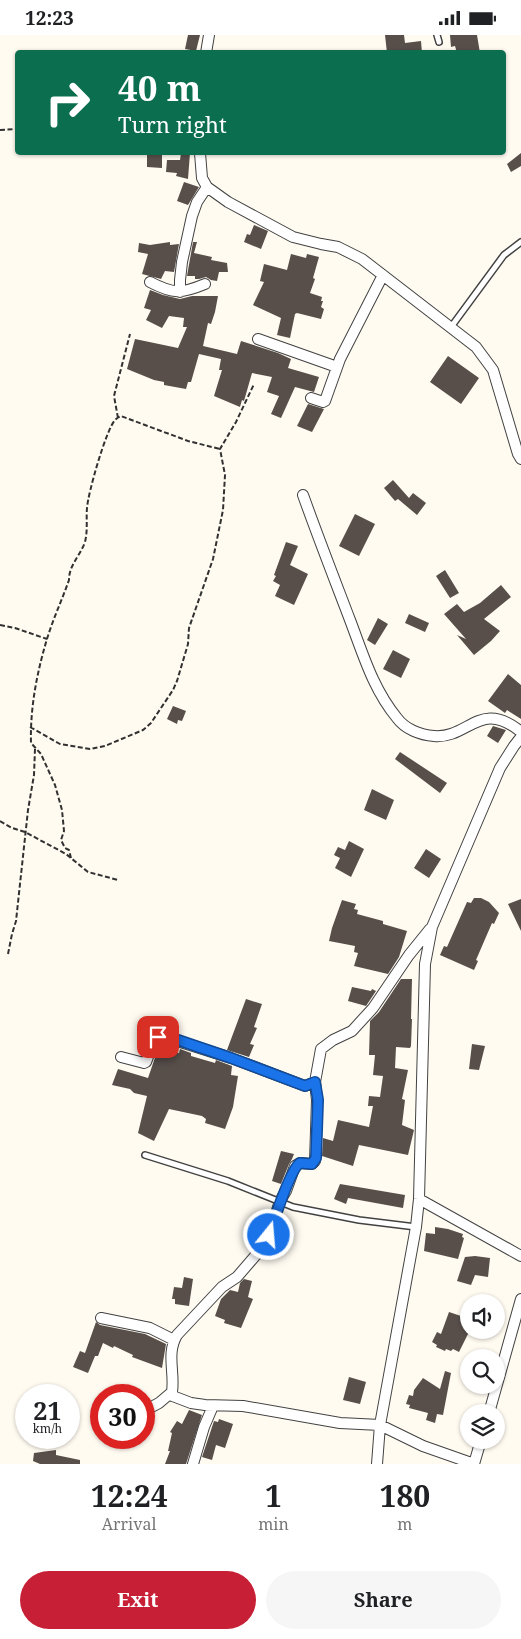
<!DOCTYPE html>
<style>
body{margin:0;font-family:"Noto Serif",serif;background:#f6f6f6;color:#202124;height:100vh;display:flex;flex-direction:column;font-size:19px;white-space:nowrap}
*{box-sizing:border-box;margin:0}
p{font-size:16px;color:#757577}
.icon{flex:none;width:28px;height:28px;fill:none;stroke:currentColor;stroke-width:2;stroke-linecap:round;stroke-linejoin:round}
.map{position:relative;height:1429px;overflow:hidden}
.details{display:flex;flex-direction:column;background:#fff;flex:1}
.details>*{flex:none}
.guide{position:absolute;left:15px;top:15px;width:491px;height:105px;border-radius:5px;box-shadow:0 1px 4px #0004;background:#0b6e4f;color:#fff;overflow:hidden}
.tools{position:absolute;left:460px;top:1259px;display:grid;gap:10px}
.tools a{display:grid;place-items:center;width:45px;height:45px;border-radius:50%;background:#fff;box-shadow:0 1px 4px #0004;font-size:25px}
.speed{position:absolute;left:15px;top:1349px;display:flex;gap:10px;font-size:25px;font-weight:700;text-align:center}
.speed>*{display:grid;place-content:center;width:65px;height:65px;border-radius:50%;background:#fff;box-shadow:0 1px 4px #0004;line-height:1}
.speed small{font-size:12px;font-weight:400}
.speed .limit{border:8px solid #d22;background:#fff;color:#111}
.pin{position:absolute;display:grid;place-items:center;width:42px;height:42px;color:#fff;margin:-21px;border-radius:10px;box-shadow:0 2px 8px #0006}
.me{position:absolute;width:55px;margin:-28px;rotate:17deg;stroke-linejoin:round;filter:drop-shadow(0 0 4px #0008)}
.turn{display:flex;align-items:center;gap:18px;height:105px;padding:0 20px;font-size:22px}
.turn .icon{width:65px;height:65px;stroke-width:2.5}
.turn b{display:block;font-size:35px;line-height:42px}
.eta{display:flex;justify-content:space-evenly;align-items:center;height:85px;text-align:center}
.eta b{font-size:30px;font-weight:700;line-height:35px}
.action{display:flex;gap:10px;margin-top:auto;padding:10px 20px}
.action a{flex:1;height:58px;border-radius:30px;background:#c71f36;color:#fff;font-size:20px;font-weight:700;line-height:58px;text-align:center}
.action a+a{background:#f6f6f6;color:#202124}
.status{display:flex;justify-content:space-between;align-items:center;height:35px;padding:0 25px;background:#fff;direction:ltr}
.status svg{height:14px;fill:currentColor}
.map>svg:first-child{display:block}
.building{fill:#584f4b}
.lines{fill:none;stroke-linecap:round;stroke-linejoin:round}
.lane-casing{stroke:#424242;stroke-width:8}
.street-casing{stroke:#424242;stroke-width:12}
.path{stroke:#313131;stroke-width:2;stroke-dasharray:5 2.5;stroke-linecap:butt}
.lane{stroke:#fff;stroke-width:5}
.street{stroke:#fff;stroke-width:10}
.route-casing{stroke:#114b97;stroke-width:12}
.route{stroke:#1a73e8;stroke-width:9}
</style>
<div class="status"><b>12:23</b><svg viewBox="0 0 49 12"><path d="M0 12V9h3v3zM5 12V6h3v6zM10 12V3h3v9zM15 12V0h3v12zM26 1h20v11H26zM47 4h2v5h-2z"/></svg></div>
<div class="map">
<svg width="521" height="1429" viewBox="0 0 521 1429">
<rect width="100%" height="100%" fill="#fffbf1"/>
<path class="building" d="M188 0H200L196 16 185 14Z
M385 0H404L405 8 421 6 422 18H387Z
M450 0H477L480 18H457L455 11 451 12Z
M147 118H162V133L147 132Z
M181 118H190L188 144 176 141 177 138 166 137 167 125H180Z
M521 118V131L511 137 507 129Z
M184 147 199 152 188 170 177 166Z
M254 190 268 196 261 214 244 207 247 199 250 200Z
M170 207V210L179 209 174 237 165 236 161 244 142 239 148 219 138 217 139 208 150 210Z
M193 207H197L194 218 212 222 211 225 227 228 228 237H219L217 246 211 245 206 242 199 244H195V241H187Z
M291 219 306 223 307 219 319 222 313 243 315 244 310 258 322 262 321 266H323L321 272 324 274 321 284 297 278 295 279 290 303 277 300 281 283 253 270 264 247 260 246 264 229 287 235Z
M150 255 163 260 180 264 192 261H218L215 277 211 289 208 288 203 311 237 319 241 306 278 318 291 324 288 333 319 342 314 357 295 352 281 383 271 379 279 361 267 357 272 342 252 338 244 366 242 365 240 372 214 361 222 335H219L221 324 199 319 191 347H188L186 354 164 350V347L154 345 127 334 135 304 178 313 187 292H183L184 283 169 281 162 293 146 285 151 275 144 273Z
M448 321 479 343 461 369 430 347Z
M308 369 324 374 312 397 297 391Z
M393 445 409 463 413 458 426 468 417 480 398 464 395 466 384 453Z
M355 479 375 489 359 521 339 511Z
M286 507 298 511 290 530 308 539 294 570 275 561 280 550 273 546 276 541 274 540Z
M445 535 459 558 450 563 436 541Z
M501 550 511 562 484 584 500 596 491 606 474 620 457 600 466 604 444 579 457 569 464 577 480 568Z
M409 579 429 588 425 597 405 588Z
M378 583 388 589 375 610 367 605Z
M393 615 410 624 401 643 383 634Z
M508 639 521 650V684L507 675 505 678 488 666Z
M173 671 186 676 182 686 178 685 177 689 167 684Z
M493 691 506 695 498 708 487 701Z
M400 717 447 748 440 758 395 724Z
M372 754 394 765 386 785 364 775Z
M349 806 364 814 351 842 335 833 340 823 334 820 338 812 345 815Z
M426 814 441 824 429 843 414 833Z
M474 863H481L489 867 499 878 494 889 492 888 476 925 478 926 474 935 440 920 444 911 447 912 467 867 471 868Z
M521 864V896L508 869Z
M342 865 356 869 354 874 358 875 357 879 383 886V889L407 896 399 922 388 939 354 931 358 918 354 917 355 911 329 906 332 893Z
M401 944H412L411 984H412L411 1011 410 1013 396 1012 395 1033 408 1035 402 1064 405 1065 402 1090 414 1095 408 1120 359 1110 353 1131 322 1121 323 1103 333 1106 338 1085 369 1092 373 1071H368L369 1061 380 1062 383 1041 373 1040 375 1020H369L370 986 379 977Z
M352 952 371 956 372 954 376 956 366 971 348 966Z
M246 964 262 969 254 992 257 993 250 1009 254 1010 249 1022 227 1015Z
M472 1009 485 1011 479 1035 469 1034Z
M158 1014 179 1018 180 1014 191 1018V1021L215 1028 216 1025 232 1031 231 1040 238 1041 233 1072 225 1094 205 1088 206 1084 202 1081 169 1074 154 1106 138 1098 147 1061 134 1058 130 1054 112 1050 118 1034 148 1043Z
M281 1116 294 1119 292 1124 289 1129 281 1149 272 1146Z
M340 1149 405 1160 403 1173 348 1163 346 1169 334 1164Z
M435 1192 448 1194 463 1199 462 1202 464 1203 458 1224 424 1216 426 1198 435 1199Z
M475 1221 490 1223 488 1242 475 1240 471 1250 457 1246 465 1222Z
M184 1242 193 1244 189 1271 175 1269V1264H172L174 1252 182 1253Z
M244 1244 252 1246 248 1262 253 1264 241 1293 224 1288 225 1285 215 1281 221 1264 230 1255 238 1257 240 1248Z
M449 1277 467 1283 464 1293 470 1295 459 1317 453 1314 451 1316 446 1314 445 1316 436 1312 437 1310 432 1307 437 1297 441 1299Z
M96 1287 100 1290 145 1299 166 1309 162 1333 132 1322 133 1320 114 1311 113 1313 103 1308 98 1321H95L88 1338 73 1332 80 1316 85 1318Z
M445 1336 451 1338 443 1380 437 1379 435 1388 426 1385 428 1378 409 1373 410 1370 406 1369 409 1360 413 1361 414 1355 423 1343 440 1354Z
M349 1342 366 1347 360 1369 343 1365Z
M189 1375 202 1380 186 1429H165L170 1416H168L172 1398 170 1397 177 1386 182 1389Z
M219 1384 233 1389 225 1413 216 1410 212 1425 202 1422 214 1386 218 1387Z
M56 1415V1420L80 1425V1429H40L33 1426 34 1418Z"/>
<g class="lines">
<g class="lane-casing">
<path id="lane" d="M437 0 439 7
M451 292 504 220 521 207
M145 1120 228 1146 293 1172 359 1185 416 1192"/>
</g>
<g class="street-casing">
<path id="street" d="M206 18 209 0
M200 118 202 143 207 152 228 167 293 202 321 209 338 212 362 224 476 312 493 335 518 419 521 424
M150 247C173 259 181 259 205 249
M180 257V245L182 227 192 181 197 167 207 152
M258 304 337 332
M311 363 323 367 325 366 340 324 383 240
M303 460C318 502 334 543 350 585 363 619 373 654 397 683 405 694 420 700 434 701 469 704 480 663 521 697
M121 1022 144 1028 146 1027 154 1006 158 1002H165L231 1023 305 1051 315 1047 321 1014 333 1005 352 996 373 973 409 920 430 894
M419 1164 521 1221
M101 1283 150 1293 174 1305
M170 1360 191 1368 205 1370 243 1371 340 1388 380 1390 423 1411 474 1429
M144 1376 159 1368 172 1357C175 1337 166 1319 177 1300L222 1252 237 1242 262 1213 269 1200 280 1166 286 1156 295 1131 300 1128 312 1129 315 1126 317 1065 315 1047
M489 1378 521 1264
M193 1429 204 1392 213 1371
M377 1429 380 1390 416 1192 419 1164 425 929 432 892 500 733 514 711 521 702
M474 1429 481 1405"/>
</g>
<path class="path" d="M0 95 18 94
M118 383 114 361 130 299
M0 590 15 593 47 604
M30 692 60 709 90 714 105 711 143 695 151 688 173 655 177 646 188 609 189 593 213 524 223 475 225 440 220 414 236 387 254 349
M0 786 12 793 25 797 66 819 88 837 118 845
M71 823 69 815 65 813 61 805 64 796 62 775 55 750 41 719 31 708C30 673 37 637 47 604 53 584 62 565 69 545 69 530 80 521 85 507 88 495 86 484 87 473 88 458 106 395 115 385 117 383 119 382 121 381L188 406 220 414
M8 919 12 899 16 886 28 775 34 740 35 714"/>
<use href="#lane" class="lane"/>
<use href="#street" class="street"/>
</g>
<g class="lines">
<g class="route-casing">
<path id="route" d="M158 1002 178 1005 231 1023 305 1051 315 1047 318 1065 316 1123 312 1129 300 1128C291 1133 273 1188 269 1200"/>
</g>
<use href="#route" class="route"/>
</g>
</svg>
<div class="tools">
<a><svg class="icon" aria-label="sound" viewBox="0 0 24 24"><path d="M4 9h4l5-4v14l-5-4H4zM17 9q2 3 0 6"/></svg></a>
<a><svg class="icon" aria-label="search" viewBox="0 0 24 24"><circle cx="10" cy="10" r="6"/><path d="M15 15l6 6"/></svg></a>
<a><svg class="icon" aria-label="layers" viewBox="0 0 24 24"><path d="M12 4l9 5-9 5-9-5zM3 14l9 5 9-5"/></svg></a>
</div>
<div class="speed"><div>21<small>km/h</small></div><div class="limit">30</div></div>
<div class="pin" style="left:158px;top:1002px;background:#d93025"><svg class="icon" aria-label="arrive" viewBox="0 0 24 24"><path d="M6 21V4h12l-3 4 3 4H6"/></svg></div>
<svg class="me" style="left:269px;top:1200px" viewBox="-20 -20 40 40"><circle r="17" fill="#1a73e8" stroke="#fff" stroke-width="3"/><path d="M0-11L8 9 0 5-8 9z" fill="#fff"/></svg>
<div class="guide">
<div class="turn"><svg class="icon" aria-label="right" viewBox="0 0 24 24"><path d="M7 20v-9h11M14 6l5 5-5 5"/></svg><div><b>40 m</b>Turn right</div></div>
</div>
</div>
<section class="details">
<div class="eta">
<div><b>12:24</b><p>Arrival</p></div>
<div><b>1</b><p>min</p></div>
<div><b>180</b><p>m</p></div>
</div>
<div class="action"><a>Exit</a><a>Share</a></div>
</section>
